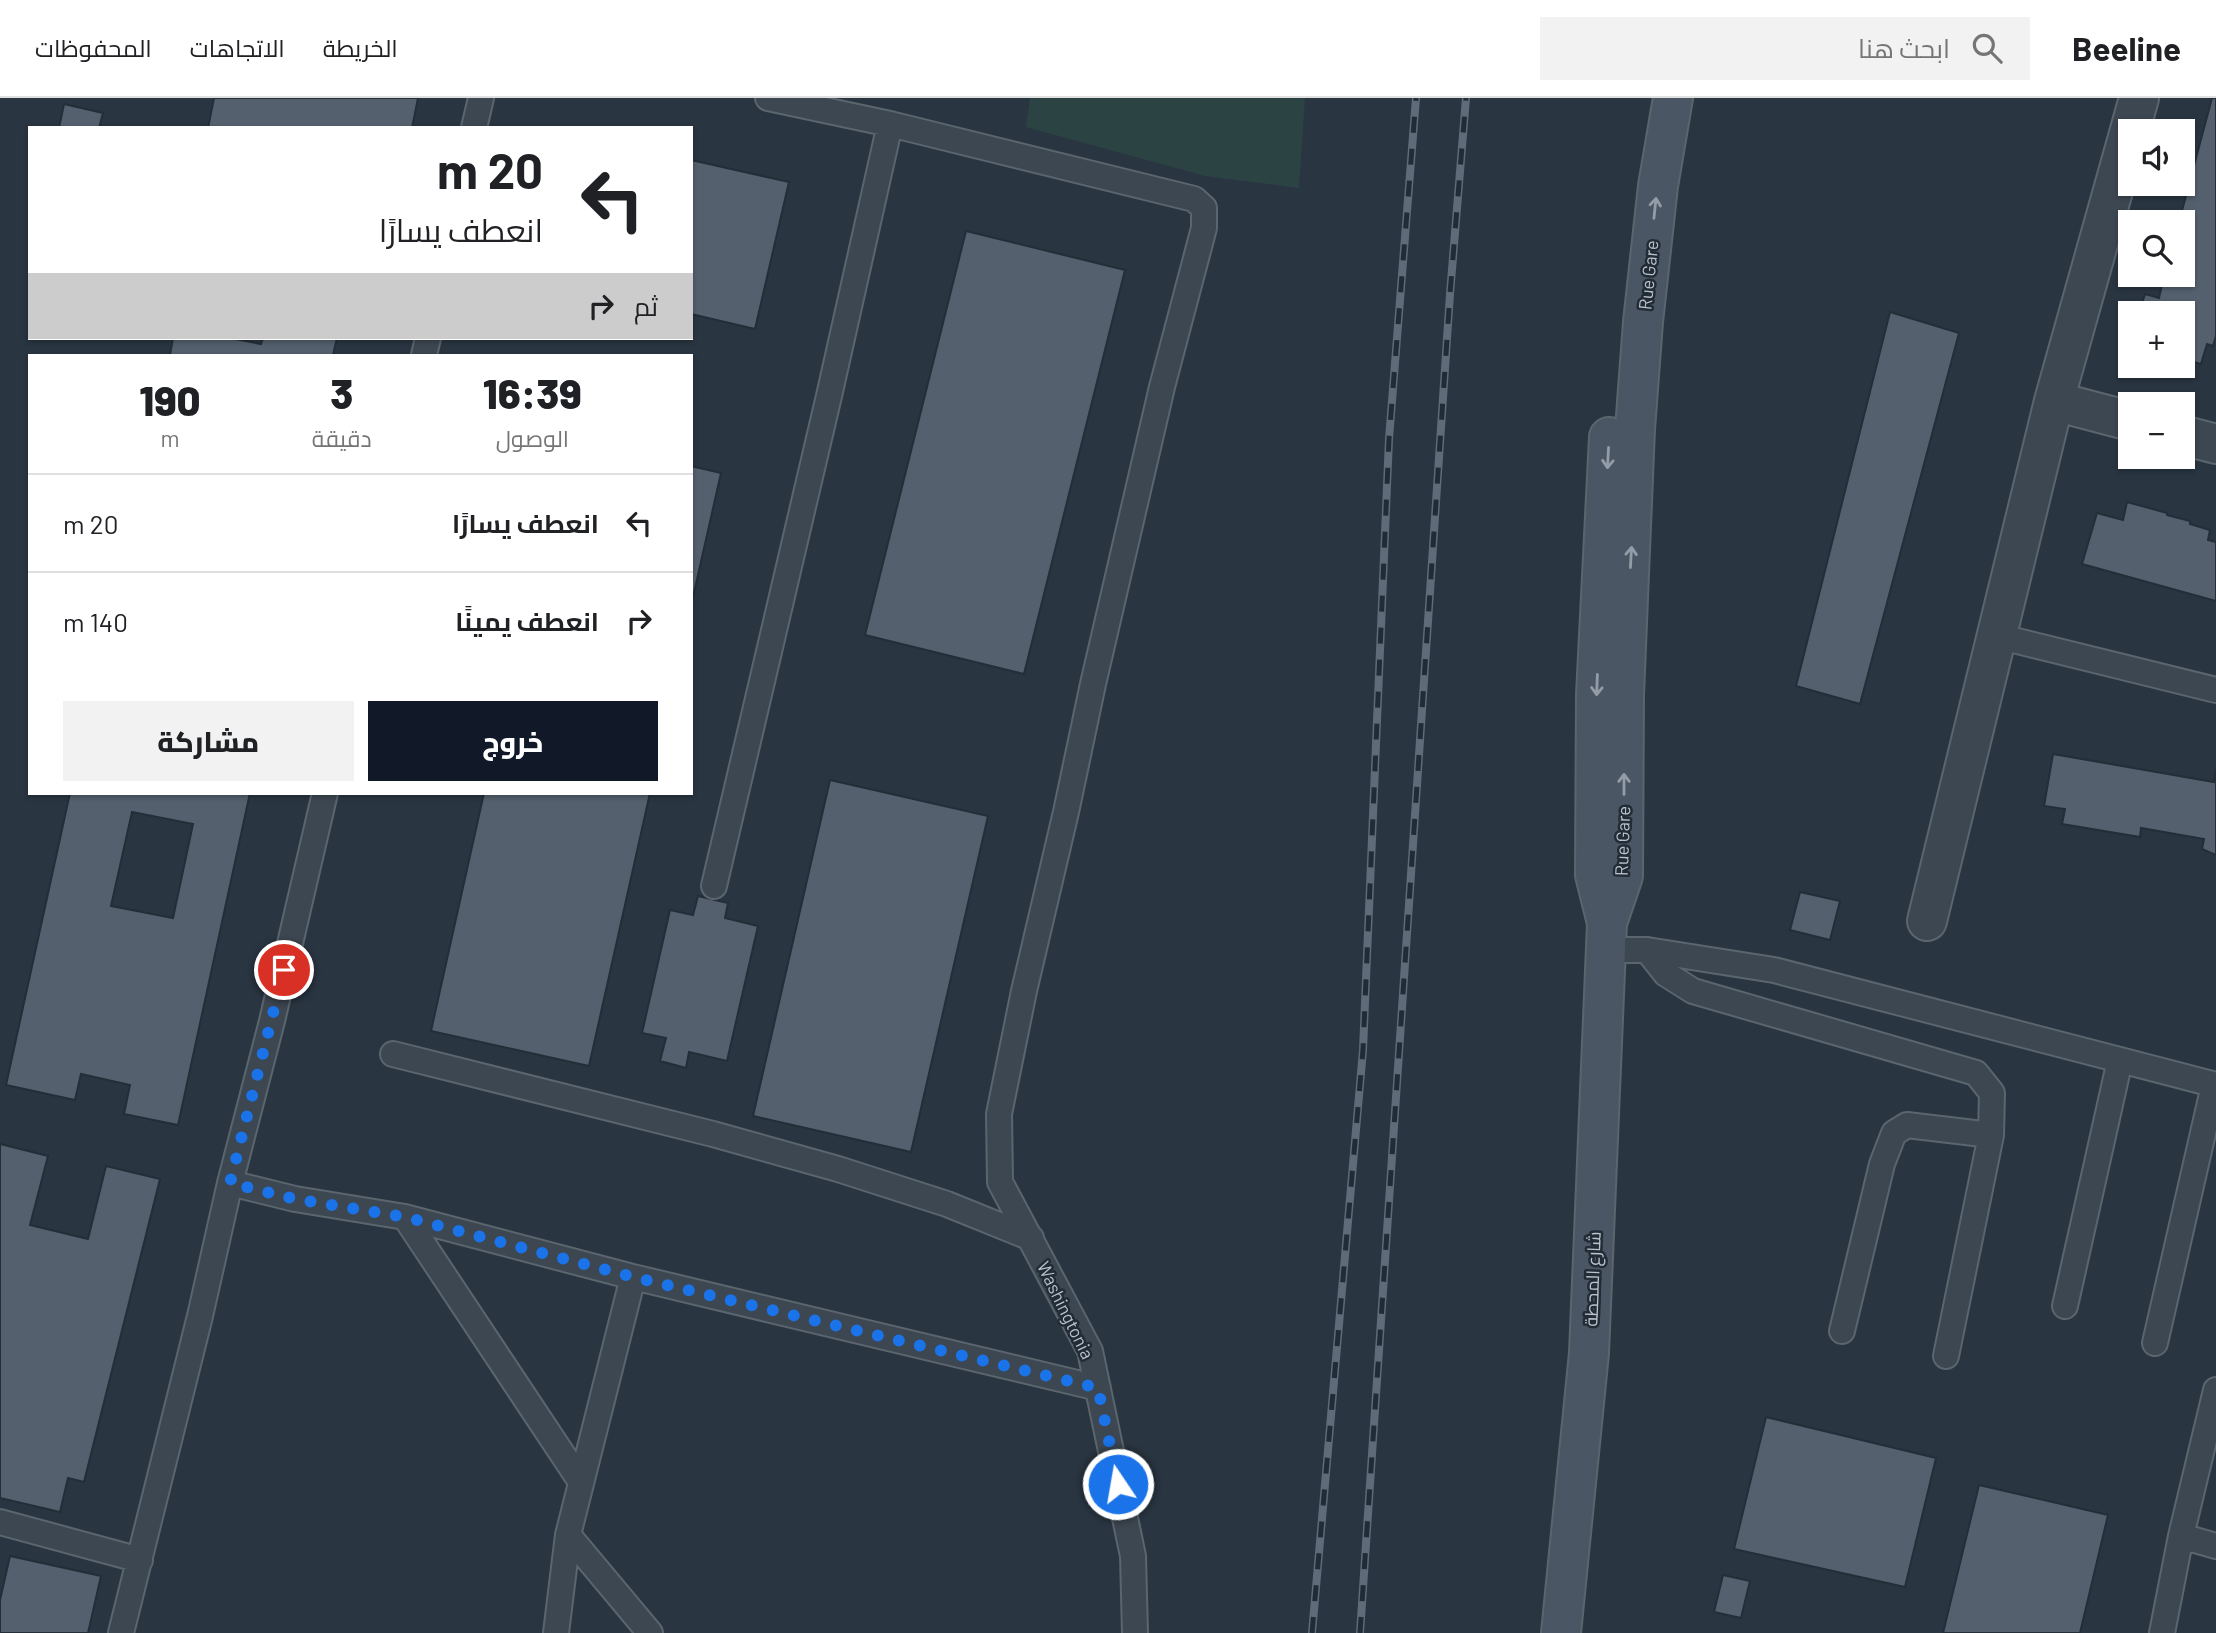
<!DOCTYPE html>
<html lang="ar">
<meta charset="utf-8">
<style>
body{margin:0;font-family:Barlow,Cairo,sans-serif;background:#f2f2f2;color:#202124;direction:rtl;height:100vh;display:flex;flex-direction:column;font-size:26px;white-space:nowrap}
*{box-sizing:border-box;margin:0}
p{font-size:23px;color:#757577}
.icon{flex:none;width:38px;height:38px;fill:none;stroke:currentColor;stroke-width:2;stroke-linecap:round;stroke-linejoin:round}
.map{position:relative;flex:1;overflow:hidden;direction:ltr}
.sheet{position:absolute;left:28px;top:256px;width:665px;height:441px;display:flex;flex-direction:column;background:#fff;border-radius:0px;box-shadow:0 2px 5px #0004;direction:rtl}
.sheet>*{flex:none}
.top-card{position:absolute;left:28px;top:28px;width:665px;height:214px;border-radius:0px;box-shadow:0 2px 5px #0004;direction:rtl;background:#fff;color:#202124;overflow:hidden}
.controls{position:absolute;left:2118px;top:21px;display:grid;gap:14px}
.controls a{display:grid;place-items:center;width:77px;height:77px;border-radius:0px;background:#fff;box-shadow:0 2px 5px #0004;font-size:35px}
.pin{position:absolute;display:grid;place-items:center;width:60px;height:60px;color:#fff;margin:-30px;border:4px solid #fff;border-radius:50%;box-shadow:0 2px 7px #0007}
.me{position:absolute;width:77px;margin:-38px;rotate:348deg;stroke-linejoin:round;filter:drop-shadow(0 0 5px #0008)}
.turn{display:flex;align-items:center;gap:24px;height:147px;padding:0 35px;font-size:32px}
.turn .icon{width:91px;height:91px;stroke-width:2.5}
.turn b{display:block;font-size:49px;line-height:60px}
.then{display:flex;align-items:center;height:66px;padding:0 35px;background:#0003;gap:14px;font-size:26px}
.eta{display:flex;justify-content:space-evenly;align-items:center;height:119px;text-align:center}
.eta b{font-size:42px;font-weight:800;line-height:49px}
.action{display:flex;gap:14px;margin-top:auto;padding:14px 35px}
.action a{flex:1;height:80px;border-radius:0px;background:#111827;color:#fff;font-size:28px;font-weight:800;line-height:80px;text-align:center}
.action a+a{background:#f2f2f2;color:#202124}
ul{padding:0;list-style:none}
li{display:flex;align-items:center;gap:21px;height:98px;padding:0 35px;border-top:2px solid #e0e0e0}
li div{flex:1}
li b{display:block;font-size:26px}
li em{font-style:normal}
header{display:flex;align-items:center;gap:42px;box-sizing:border-box;height:98px;padding:0 35px;background:#fff;border-bottom:2px solid #e0e0e0}
header strong{font-size:33px}
nav{display:flex;gap:38px;margin-inline-start:auto;font-size:24px}
.search{width:490px;height:63px;background:#f2f2f2;display:flex;align-items:center;gap:18px;box-sizing:border-box;padding:0 24px;border-radius:0px;color:#757577;font-size:26px}
.map>svg:first-child{display:block}
.green{fill:#2c4343}
.building{fill:#54606e;stroke:#232e38;stroke-width:2;fill-rule:evenodd}
.lines{fill:none;stroke-linecap:round;stroke-linejoin:round}
.lane-casing{stroke:#5b656e;stroke-width:28}
.street-casing{stroke:#5b656e;stroke-width:42}
.secondary-casing{stroke:#5b656e;stroke-width:42}
.lane{stroke:#3d4751;stroke-width:24}
.street{stroke:#3d4751;stroke-width:38}
.secondary{stroke:#4b5664;stroke-width:38}
.rail-casing{stroke:#5f6b78;stroke-width:8}
.rail{stroke:#212c37;stroke-width:5;stroke-dasharray:16;stroke-linecap:butt}
.oneway{stroke:#939ca7}
.route{stroke:#1a73e8;stroke-width:12;stroke-dasharray:0 21.6}
.labels{text-anchor:middle;dominant-baseline:central;stroke-width:5;stroke-linejoin:round;paint-order:stroke}
.street-label{font-size:18px;fill:#bac2cb;stroke:#212c37}
</style>
<header>
<strong>Beeline</strong>
<div class="search"><svg class="icon" aria-label="search" viewBox="0 0 24 24"><circle cx="10" cy="10" r="6"/><path d="M15 15l6 6"/></svg>ابحث هنا</div>
<nav><a>الخريطة</a><a>الاتجاهات</a><a>المحفوظات</a></nav>
</header>
<div class="map">
<svg width="2216" height="1535" viewBox="0 0 2216 1535">
<rect width="100%" height="100%" fill="#293541"/>
<path class="green" d="M1030 0H1305L1299 90 1205 78 1026 29Z"/>
<path class="building" d="M214 0H418L412 30H208Z
M2212 0H2216V238L2213 248 2207 246 2201 266 2182 261V215H2139L2145 196 2159 200 2163 182 2147 177H2182V124H2179Z
M64 6 103 15 99 30H59Z
M691 62 789 84 755 231 691 216Z
M966 133 1125 172 1024 576 865 537Z
M1890 214 1959 235 1860 606 1796 588Z
M173 240H230L261 246 263 240H337L333 257H170Z
M691 368 721 375 691 508Z
M2127 404 2167 415V417L2190 423V426L2210 432 2208 442 2216 444V503L2082 466 2097 415 2123 422Z
M2053 656 2214 684 2216 671V757L2202 751 2204 741 2141 730 2140 739 2062 726 2065 711 2044 708Z
M830 682 988 718 911 1054 753 1018Z
M70 695H250L178 1027 124 1016 130 987 81 976 75 1002 6 987ZM132 714 193 726 173 820 111 808Z
M484 695H650L589 968 431 933Z
M1800 794 1840 803 1830 842 1790 832Z
M698 798 728 805 725 820 758 828 727 963 689 954 686 970 660 963 666 940 642 935 670 812 693 817Z
M0 1046 48 1058 30 1127 88 1141 106 1068 160 1081 84 1384 68 1380 60 1414 0 1400Z
M1766 1319 1936 1360 1905 1489 1734 1451Z
M1979 1387 2108 1417 2080 1535H1943Z
M10 1458 101 1478 88 1535H0V1502Z
M1723 1477 1750 1483 1741 1520 1714 1514Z"/>
<g class="lines">
<g class="lane-casing">
<path id="lane" d="M768 0 890 26 1194 101 1204 110V130L1162 289 1093 586 1066 714 1024 893 999 1016 1000 1084 1090 1253 1133 1458 1135 1535
M474 30 481 0
M424 257 428 240
M1997 538 2216 592
M714 788 829 298 890 26
M1606 852H1647L1774 872 2216 987
M1647 852 1666 876 1693 893 1976 975 1992 995 1991 1037 1946 1258
M393 956 713 1036 838 1071 947 1106 1031 1140
M230 1085 295 1101 405 1119 633 1179 1098 1290
M405 1119 581 1384
M2065 1208 2120 962
M1842 1233 1882 1066 1894 1035 1907 1027 1991 1037
M2155 1245 2214 987
M0 1424 140 1462
M568 1437 650 1535
M2181 1438 2216 1292
M121 1535 200 1218 230 1085 272 923 325 695
M556 1535 568 1437 633 1179
M2162 1535 2181 1438 2216 1448"/>
</g>
<g class="street-casing">
<path id="street" d="M2054 303 2130 323
M2182 337 2216 346
M1927 823 2054 303 2139 0"/>
</g>
<g class="secondary-casing">
<path id="secondary" d="M1607 825 1595 777 1596 597 1609 339
M1561 1535 1589 1255 1607 825 1623 778 1624 597 1635 331 1643 224 1658 88 1673 0"/>
</g>
<use href="#lane" class="lane"/>
<use href="#street" class="street"/>
<use href="#secondary" class="secondary"/>
<g class="rail-casing">
<path id="rail" d="M1312 1535 1363 952 1389 341 1416 0
M1360 1535 1450 196 1466 0"/>
</g>
<use href="#rail" class="rail"/>
</g>
<defs><path id="oneway-shaft" d="M-6 0H5M1.5-3L5.5 0L1.5 3" fill="none" stroke-width="1.6" stroke-linecap="round" stroke-linejoin="round" transform="scale(1.75)"/></defs>
<g class="oneway">
<use href="#oneway-shaft" transform="translate(1655 110) rotate(-84)"/>
<use href="#oneway-shaft" transform="translate(1608 360) rotate(93)"/>
<use href="#oneway-shaft" transform="translate(1631 459) rotate(-87)"/>
<use href="#oneway-shaft" transform="translate(1597 587) rotate(92)"/>
<use href="#oneway-shaft" transform="translate(1624 686) rotate(-90)"/>
</g>
<g class="lines">
<path class="route" d="M284 872 230 1085 295 1101 405 1119 633 1179 1098 1290 1118 1386"/>
</g>
<g class="labels">
<g class="street-label">
<text transform="translate(1648 177) rotate(-84)">Rue Gare</text>
<text transform="translate(1622 743) rotate(-88)">Rue Gare</text>
<text transform="translate(1592 1181) rotate(-88)">شارع المحطة</text>
<text transform="translate(1066 1212) rotate(64)">Washingtonia</text>
</g>
</g>
</svg>
<div class="controls">
<a><svg class="icon" aria-label="sound" viewBox="0 0 24 24"><path d="M4 9h4l5-4v14l-5-4H4zM17 9q2 3 0 6"/></svg></a>
<a><svg class="icon" aria-label="search" viewBox="0 0 24 24"><circle cx="10" cy="10" r="6"/><path d="M15 15l6 6"/></svg></a>
<a>+</a>
<a>−</a>
</div>
<div class="pin" style="left:284px;top:872px;background:#d93025"><svg class="icon" aria-label="arrive" viewBox="0 0 24 24"><path d="M6 21V4h12l-3 4 3 4H6"/></svg></div>
<svg class="me" style="left:1118px;top:1386px" viewBox="-20 -20 40 40"><circle r="17" fill="#1a73e8" stroke="#fff" stroke-width="3"/><path d="M0-11L8 9 0 5-8 9z" fill="#fff"/></svg>
<div class="top-card">
<div class="turn"><svg class="icon" aria-label="left" viewBox="0 0 24 24"><path d="M17 20v-9H6M10 6l-5 5 5 5"/></svg><div><b>20 m</b>انعطف يسارًا</div></div>
<div class="then">ثم<svg class="icon" aria-label="right" viewBox="0 0 24 24"><path d="M7 20v-9h11M14 6l5 5-5 5"/></svg></div>
</div>
<section class="sheet">
<div class="eta">
<div><b>16:39</b><p>الوصول</p></div>
<div><b>3</b><p>دقيقة</p></div>
<div><b>190</b><p>m</p></div>
</div>
<ul>
<li><svg class="icon" aria-label="left" viewBox="0 0 24 24"><path d="M17 20v-9H6M10 6l-5 5 5 5"/></svg><div><b>انعطف يسارًا</b></div><em>20 m</em></li>
<li><svg class="icon" aria-label="right" viewBox="0 0 24 24"><path d="M7 20v-9h11M14 6l5 5-5 5"/></svg><div><b>انعطف يمينًا</b></div><em>140 m</em></li>
</ul>
<div class="action"><a>خروج</a><a>مشاركة</a></div>
</section>
</div>
